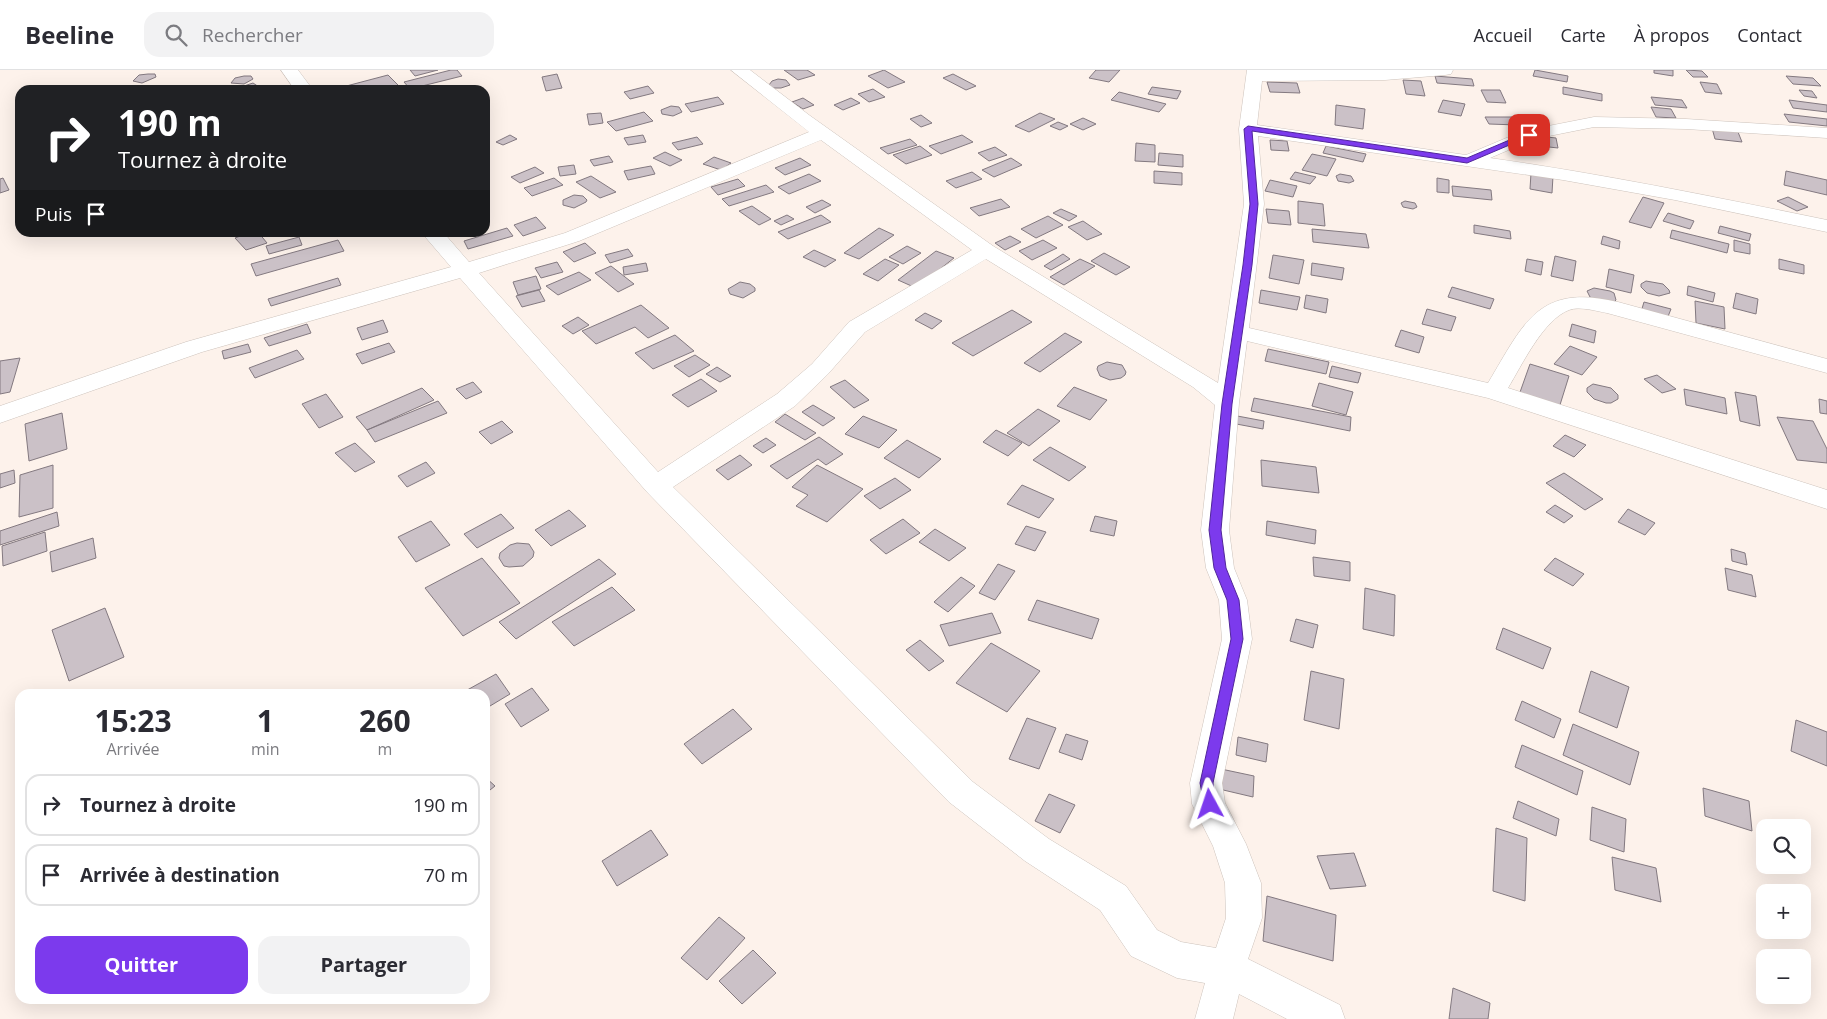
<!DOCTYPE html>
<html lang="fr">
<meta charset="utf-8">
<style>
body{margin:0;font-family:"Open Sans",sans-serif;background:#f2f2f3;color:#2b2b33;height:100vh;display:flex;flex-direction:column;font-size:19px;white-space:nowrap}
*{box-sizing:border-box;margin:0}
p{font-size:16px;color:#7c7c81}
.icon{flex:none;width:28px;height:28px;fill:none;stroke:currentColor;stroke-width:2;stroke-linecap:round;stroke-linejoin:round}
.map{position:relative;flex:1;overflow:hidden}
.drawer{position:absolute;left:15px;top:619px;width:475px;height:315px;display:flex;flex-direction:column;background:#fff;border-radius:15px;box-shadow:0 5px 20px #0002}
.drawer>*{flex:none}
.hud{position:absolute;left:15px;top:15px;width:475px;height:152px;border-radius:15px;box-shadow:0 5px 20px #0002;background:#202124;color:#fff;overflow:hidden}
.buttons{position:absolute;left:1756px;top:749px;display:grid;gap:10px}
.buttons a{display:grid;place-items:center;width:55px;height:55px;border-radius:10px;background:#fff;box-shadow:0 5px 20px #0002;font-size:25px}
.pin{position:absolute;display:grid;place-items:center;width:42px;height:42px;color:#fff;margin:-21px;border-radius:10px;box-shadow:0 2px 8px #0006}
.me{position:absolute;width:55px;margin:-28px;rotate:355deg;stroke-linejoin:round;filter:drop-shadow(0 0 4px #0008)}
.turn{display:flex;align-items:center;gap:18px;height:105px;padding:0 20px;font-size:22px}
.turn .icon{width:65px;height:65px;stroke-width:2.5}
.turn b{display:block;font-size:35px;line-height:42px}
.then{display:flex;align-items:center;height:48px;padding:0 20px;background:#0003;gap:10px;font-size:19px}
.eta{display:flex;justify-content:space-evenly;align-items:center;height:85px;text-align:center}
.eta b{font-size:30px;font-weight:700;line-height:35px}
.button{display:flex;gap:10px;margin-top:auto;padding:10px 20px}
.button a{flex:1;height:58px;border-radius:15px;background:#7c3aed;color:#fff;font-size:20px;font-weight:700;line-height:58px;text-align:center}
.button a+a{background:#f2f2f3;color:#2b2b33}
ul{padding:0;list-style:none}
li{display:flex;align-items:center;gap:15px;height:62px;margin:0 10px 8px;padding:0 10px;border:2px solid #e1e1e2;border-radius:15px}
li div{flex:1}
li b{display:block;font-size:19px}
li em{font-style:normal}
header{display:flex;align-items:center;gap:30px;box-sizing:border-box;height:70px;padding:0 25px;background:#fff;border-bottom:1px solid #e1e1e2}
header strong{font-size:24px}
nav{display:flex;gap:28px;margin-inline-start:auto;font-size:18px}
.search{width:350px;height:45px;background:#f2f2f3;display:flex;align-items:center;gap:12px;box-sizing:border-box;padding:0 18px;border-radius:15px;color:#7c7c81;font-size:19px}
.map>svg:first-child{display:block}
.building{fill:#cbc1c7;stroke:#837980}
.lines{fill:none;stroke-linecap:round;stroke-linejoin:round}
.minor-casing{stroke:#cdc3bc;stroke-width:1}
.minor{fill:#fff;fill-rule:evenodd}
.route{fill:#7c3aed;stroke:#51269a}
</style>
<header>
<strong>Beeline</strong>
<div class="search"><svg class="icon" aria-label="search" viewBox="0 0 24 24"><circle cx="10" cy="10" r="6"/><path d="M15 15l6 6"/></svg>Rechercher</div>
<nav><a>Accueil</a><a>Carte</a><a>À propos</a><a>Contact</a></nav>
</header>
<div class="map">
<svg width="1827" height="949" viewBox="0 0 1827 949">
<rect width="100%" height="100%" fill="#fdf2eb"/>
<path class="building" d="M410 0H438L415 6Z
M451 0H457L462 6 410 19 404 12Z
M784 0H807L815 5 798 10Z
M884 0 905 12 888 18 868 6Z
M1096 0H1120L1109 12 1089 8Z
M1535 0 1568 6 1567 12 1533 6Z
M1654 0H1673V6L1654 3Z
M1686 0 1702 1 1708 7H1693Z
M148 4H155L156 7 142 13 133 11 139 5Z
M557 4 562 18 546 21 542 7Z
M953 4 976 16 966 20 943 8Z
M388 5 403 20 335 19Z
M244 6H251L253 9 244 14 231 13 235 8Z
M1435 6 1472 9 1474 16 1437 13Z
M1786 6 1813 8 1821 16 1793 14Z
M778 9 786 10 790 15 781 18H773L769 15 772 11Z
M1403 10 1421 11 1425 26 1406 24Z
M1267 12 1297 13 1300 23 1270 22Z
M1700 12 1717 14 1722 24 1705 22Z
M253 13 259 17 251 20H232Z
M648 16 654 23 630 29 624 22Z
M1152 17 1181 21 1177 29 1148 24Z
M1563 17 1602 24V31L1563 24Z
M873 19 885 27 869 32 858 24Z
M1481 20H1500L1506 33 1487 32Z
M1799 20 1812 21 1817 28 1804 26Z
M1119 22 1166 34 1159 42 1111 30Z
M718 27 724 34 691 42 685 34Z
M1651 27 1682 30 1687 38 1655 35Z
M803 28 814 35 803 39 792 32Z
M851 28 860 33 843 40 834 35Z
M1443 30 1465 34 1461 46 1438 42Z
M1789 30 1827 35V42L1793 38Z
M1336 35 1365 39 1363 59 1335 55Z
M671 36 679 37 682 42 673 46 662 44 661 40Z
M1651 37 1671 39 1676 48 1656 47Z
M644 42 653 51 616 61 607 52Z
M601 43 603 53 589 55 587 44Z
M1040 43 1055 49 1029 62 1015 56Z
M1784 44 1827 49V56L1789 52Z
M921 45 932 53 921 57 910 49Z
M1485 47H1512L1517 55 1489 54Z
M1083 48 1096 54 1083 60 1070 54Z
M1058 52 1068 56 1060 60 1050 56Z
M1712 58 1738 62 1742 72 1715 69Z
M510 65 517 69 503 75 496 72Z
M643 65 646 72 628 75 624 68Z
M962 65 973 72 941 84 929 76Z
M1538 66 1556 68 1558 78 1540 76Z
M697 67 703 74 678 80 672 73Z
M910 69 917 75 888 84 880 78Z
M1270 70 1287 71 1289 81 1271 80Z
M1136 73 1155 75V92L1135 91Z
M920 76 932 85 906 94 893 85Z
M1326 76 1366 84 1363 92 1323 83Z
M995 77 1007 85 989 91 978 83Z
M665 82 682 90 670 96 653 88Z
M1159 83 1183 85V97L1158 95Z
M1312 84 1336 89 1327 106 1302 100Z
M609 86 613 92 594 96 590 90Z
M714 87 731 93 721 100 703 94Z
M800 88 811 95 785 105 775 98Z
M1011 88 1022 95 994 107 982 100Z
M574 95 576 104 560 106 558 97Z
M651 96 655 104 628 110 624 101Z
M535 97 544 103 520 113 511 107Z
M1154 101 1182 103V115L1154 113Z
M1786 101 1827 110V125L1784 115Z
M972 102 982 109 956 118 946 111Z
M1295 102 1316 107 1310 114 1290 109Z
M1531 103 1553 106 1552 123 1530 119Z
M809 104 821 111 789 124 778 117Z
M1340 104 1351 106 1354 111 1349 113 1338 111 1336 106Z
M591 106 616 122 600 128 576 112Z
M3 108 9 120 0 123V109Z
M554 108 563 115 532 126 524 118Z
M1437 108 1449 110V123L1437 122Z
M738 109 745 116 718 125 711 117Z
M1270 110 1297 116 1293 127 1265 121Z
M766 115 774 122 729 136 722 129Z
M1452 116 1491 120 1492 130 1453 126Z
M574 125 583 126 587 130 586 132 574 138 563 135V130Z
M1643 127 1664 133 1651 158 1629 152Z
M1788 127 1808 137 1797 141 1777 131Z
M1001 129 1010 137 979 146 970 138Z
M822 130 831 135 815 143 806 137Z
M1298 131 1323 134 1325 156 1298 153Z
M1405 131 1415 133 1417 137 1413 139 1403 137 1401 133Z
M752 136 771 149 759 155 739 141Z
M1061 139 1077 146 1069 151 1053 143Z
M1266 139 1289 141 1291 155 1268 153Z
M1668 143 1694 151 1690 159 1663 151Z
M787 145 794 149 781 155 774 151Z
M821 145 831 152 788 169 778 162Z
M1048 146 1063 155 1036 168 1021 159Z
M536 147 546 158 523 166 514 155Z
M1083 151 1102 164 1087 170 1068 157Z
M1474 155 1510 161 1511 169 1474 163Z
M1720 156 1751 164 1749 171 1718 163Z
M507 158 513 166 468 179 464 171Z
M879 158 894 165 859 189 844 183Z
M1312 159 1366 164 1369 178 1313 172Z
M1672 160 1729 174 1727 183 1670 168Z
M251 162H258L267 173 246 180 235 168Z
M1010 166 1021 172 1005 180 995 173Z
M1603 166 1620 171 1619 179 1601 174Z
M299 167 302 175 269 184 266 176Z
M338 170 344 181 256 206 251 194Z
M1043 170 1057 178 1032 190 1019 181Z
M1734 170 1750 174V184L1734 181Z
M585 173 596 183 574 192 563 182Z
M907 176 921 183 903 194 889 187Z
M628 179 633 186 610 193 605 185Z
M814 180 836 190 825 197 803 187Z
M936 181 954 188 916 218 898 210Z
M1104 183 1130 197 1116 205 1091 191Z
M1063 184 1070 189 1051 200 1044 196Z
M1273 185 1304 190 1299 214 1269 208Z
M1555 186 1576 191 1573 211 1551 206Z
M885 189 899 195 878 211 863 204Z
M1080 189 1095 196 1064 215 1050 207Z
M1527 189 1543 192 1541 205 1525 201Z
M1779 189 1804 195V204L1779 199Z
M557 192 563 202 541 208 535 198Z
M646 193 648 201 624 205 623 197Z
M1312 193 1344 198 1342 210 1311 205Z
M611 196 634 214 618 222 595 203Z
M1609 199 1634 205 1631 223 1606 217Z
M579 202 591 210 558 225 546 216Z
M536 206 541 219 518 225 513 212Z
M338 208 341 215 271 236 268 229Z
M1646 211 1663 214 1669 220 1670 223 1659 226 1647 223 1641 217V214Z
M740 212 750 214 755 218V221L743 228 730 224 728 219Z
M1688 216 1715 223 1713 232 1687 225Z
M1452 217 1494 229 1490 239 1448 227Z
M1594 218 1610 221 1614 223 1616 230 1614 232 1594 230 1590 227 1587 221Z
M539 220 545 231 522 237 516 226Z
M1261 220 1300 227 1297 240 1259 233Z
M1736 223 1758 229 1756 244 1733 238Z
M1306 225 1328 229 1326 243 1304 238Z
M1695 231 1724 237 1725 259 1696 253Z
M1644 232 1671 239 1667 249 1641 242Z
M641 235 669 258 648 268 635 257 596 274 582 261Z
M1427 239 1456 247 1451 261 1422 254Z
M1012 240 1032 252 973 286 952 273Z
M925 243 942 251 932 259 915 250Z
M578 247 589 255 573 264 562 256Z
M383 250 388 262 362 270 357 258Z
M307 254 311 263 269 276 264 268Z
M1572 254 1596 261 1594 273 1569 266Z
M1401 260 1424 267 1419 283 1395 276Z
M1065 263 1082 272 1040 302 1024 293Z
M675 265 694 281 653 299 635 283Z
M389 273 395 282 362 294 356 284Z
M248 274 251 282 224 289 222 281Z
M1570 276 1597 287 1582 305 1554 294Z
M1268 279 1329 292 1326 304 1265 291Z
M297 280 304 289 255 308 249 298Z
M695 285 710 295 689 307 674 296Z
M20 288 10 322 0 324V291Z
M1107 292 1122 295 1126 302 1125 305 1121 308 1110 310 1100 306 1097 299 1098 296Z
M1530 294 1569 306 1559 338 1519 325Z
M1332 296 1361 303 1358 313 1329 307Z
M717 297 731 306 720 312 706 304Z
M1657 305 1676 319 1662 323 1644 309Z
M701 309 717 321 688 337 672 325Z
M845 310 869 330 854 338 830 317Z
M473 312 482 322 466 329 456 319Z
M1319 313 1353 322 1346 345 1312 336Z
M1593 314 1611 318 1618 325V329L1611 333H1606L1594 329 1587 322V318Z
M1074 317 1107 330 1090 350 1057 336Z
M422 318 434 330 367 360 356 347Z
M1684 319 1725 328 1727 344 1686 335Z
M1735 322 1756 326 1760 356 1740 351Z
M326 324 343 347 319 358 302 334Z
M1254 328 1351 347 1350 361 1251 341Z
M1819 329 1827 331V344L1820 343Z
M438 331 447 343 375 372 367 360Z
M813 335 835 348 823 356 802 342Z
M1038 339 1060 351 1029 376 1007 363Z
M62 343 67 379 29 391 25 354Z
M785 344 816 363 805 370 775 352Z
M1232 345 1264 351 1263 359 1231 353Z
M863 346 897 360 879 378 845 364Z
M1777 347 1813 351 1827 379V393L1797 390Z
M502 351 513 362 491 374 479 362Z
M996 360 1022 373 1008 386 983 372Z
M1565 365 1586 375 1574 387 1553 376Z
M819 367 843 384 826 395 818 389 787 409 770 396Z
M766 368 776 375 763 383 753 376Z
M907 370 941 389 919 408 884 388Z
M355 373 375 392 355 402 335 383Z
M1050 377 1086 397 1069 411 1033 390Z
M740 385 752 395 728 410 716 400Z
M1261 390 1316 397 1319 423 1262 416Z
M426 392 435 403 407 417 398 406Z
M53 395V438L19 447 20 405Z
M817 395 863 419 827 452 796 436 808 425 792 417Z
M14 400 15 413 0 418V404Z
M1564 403 1603 429 1585 440 1546 413Z
M895 408 911 420 880 439 864 426Z
M1022 415 1054 429 1039 448 1007 434Z
M1555 435 1573 446 1564 453 1546 442Z
M1628 439 1655 453 1645 465 1618 452Z
M569 440 586 456 551 476 535 460Z
M57 442 59 456 0 475V461Z
M501 444 514 458 477 478 464 464Z
M1095 446 1117 451 1114 466 1090 461Z
M903 449 920 463 886 484 870 470Z
M431 451 450 475 416 492 398 467Z
M1267 451 1316 460 1315 474 1266 465Z
M1026 456 1046 462 1035 481 1015 474Z
M935 459 966 478 949 491 919 472Z
M45 462 47 481 3 496 2 476Z
M93 468 96 488 52 502 50 482Z
M517 473 529 474 534 482 533 487 523 496 509 497 504 496 499 488 500 483 510 475Z
M1731 479 1745 483 1747 495 1732 491Z
M1313 487 1350 492V511L1314 506Z
M482 488 520 533 463 566 425 518Z
M1555 488 1584 504 1573 516 1544 500Z
M599 489 616 504 516 569 499 552Z
M998 494 1015 501 995 530 979 523Z
M1725 498 1752 505 1756 527 1728 520Z
M961 507 975 516 948 542 934 532Z
M612 517 635 540 574 576 552 552Z
M1365 518 1395 525 1394 566 1363 559Z
M1037 530 1099 549 1092 569 1028 550Z
M105 538 124 587 69 611 52 560Z
M992 543 1001 563 949 576 940 555Z
M1296 549 1318 555 1313 578 1290 571Z
M1503 558 1551 578 1543 599 1496 579Z
M920 570 944 591 929 601 906 580Z
M991 573 1040 601 1007 642 956 613Z
M1311 601 1344 609 1339 659 1304 650Z
M1591 601 1629 617 1617 658 1579 642Z
M496 604 510 624 485 639V624H460Z
M532 618 549 640 521 657 505 634Z
M1522 631 1561 649 1554 668 1515 650Z
M733 639 752 659 702 694 684 674Z
M1027 648 1056 658 1039 699 1009 689Z
M1796 650 1827 662V696L1791 681Z
M1573 654 1639 682 1630 715 1563 685Z
M1066 664 1088 671 1082 690 1059 682Z
M1238 667 1268 674 1266 692 1236 685Z
M1522 675 1583 701 1577 725 1515 697Z
M1221 699 1254 706 1253 727 1219 719Z
M485 707 495 716 485 724Z
M1703 718 1749 731 1752 761 1705 746Z
M1049 724 1075 735 1060 763 1035 751Z
M1518 731 1559 749 1556 766 1513 748Z
M1592 737 1626 749 1624 782 1590 770Z
M1496 758 1527 768 1525 831 1493 821Z
M651 760 668 785 617 816 602 791Z
M1354 783 1366 816 1330 819 1317 786Z
M1612 787 1656 798 1661 832 1615 820Z
M1267 826 1336 845 1333 891 1263 871Z
M719 847 745 868 707 910 681 888Z
M753 880 776 903 742 934 719 911Z
M1453 918 1490 933 1488 949H1449Z"/>
<g class="lines">
<g class="minor-casing">
<path id="minor" d="M281 0H298L313 20H295Z
M731 0H750L809 45 993 176 1218 313 1244 134 1239 59 1247 0H1453L1451 4 1445 5 1385 10 1262 11 1257 55 1466 85 1523 61 1594 47 1686 49 1827 58V68L1686 59 1594 57 1534 69 1490 88C1603 104 1715 127 1827 150V162L1675 130 1563 110 1258 66 1264 134 1249 258 1488 313C1524 253 1538 213 1618 232L1827 289V303L1607 243C1596 241 1580 236 1569 240 1543 250 1522 295 1508 318L1827 420V439L1488 328 1247 271 1239 333 1229 460 1234 498 1247 530 1252 569 1222 713 1225 733 1246 774 1261 813 1262 848 1248 889 1340 935 1345 949H1287L1239 924 1233 949H1195L1205 913 1177 908 1131 886 1100 840 1025 791 949 732 647 422 460 208 202 282 0 353V336L186 272 451 197 421 162H443L469 192 565 163 809 62ZM821 70 972 180 849 252 812 294 777 324 658 402 479 203 579 171ZM986 189 1193 317 1215 335 1201 460 1206 498 1219 530 1222 569 1190 713 1192 734 1213 776 1225 813 1226 848 1216 878 1181 872 1157 860 1126 816 1049 769 973 712 673 417 795 336 828 304 865 262Z"/>
</g>
<use href="#minor" class="minor"/>
</g>
<path class="route" d="M1248 56 1467 88 1526 63 1533 65 1467 93 1252 61 1258 134 1252 195 1232 334 1221 460 1226 498 1239 530 1243 569 1213 713 1216 734 1214 739 1210 740 1205 739 1200 713 1231 569 1227 530 1214 498 1209 460 1222 334 1243 195 1250 134 1244 59Z"/>
</svg>
<div class="buttons">
<a><svg class="icon" aria-label="search" viewBox="0 0 24 24"><circle cx="10" cy="10" r="6"/><path d="M15 15l6 6"/></svg></a>
<a>+</a>
<a>−</a>
</div>
<div class="pin" style="left:1529px;top:65px;background:#d93025"><svg class="icon" aria-label="arrive" viewBox="0 0 24 24"><path d="M6 21V4h12l-3 4 3 4H6"/></svg></div>
<svg class="me" style="left:1210px;top:734px" viewBox="-20 -20 40 40"><path d="M0-17L14 15 0 8-14 15z" fill="#7c3aed" stroke="#fff" stroke-width="4"/></svg>
<div class="hud">
<div class="turn"><svg class="icon" aria-label="right" viewBox="0 0 24 24"><path d="M7 20v-9h11M14 6l5 5-5 5"/></svg><div><b>190 m</b>Tournez à droite</div></div>
<div class="then">Puis<svg class="icon" aria-label="arrive" viewBox="0 0 24 24"><path d="M6 21V4h12l-3 4 3 4H6"/></svg></div>
</div>
<section class="drawer">
<div class="eta">
<div><b>15:23</b><p>Arrivée</p></div>
<div><b>1</b><p>min</p></div>
<div><b>260</b><p>m</p></div>
</div>
<ul>
<li><svg class="icon" aria-label="right" viewBox="0 0 24 24"><path d="M7 20v-9h11M14 6l5 5-5 5"/></svg><div><b>Tournez à droite</b></div><em>190 m</em></li>
<li><svg class="icon" aria-label="arrive" viewBox="0 0 24 24"><path d="M6 21V4h12l-3 4 3 4H6"/></svg><div><b>Arrivée à destination</b></div><em>70 m</em></li>
</ul>
<div class="button"><a>Quitter</a><a>Partager</a></div>
</section>
</div>
